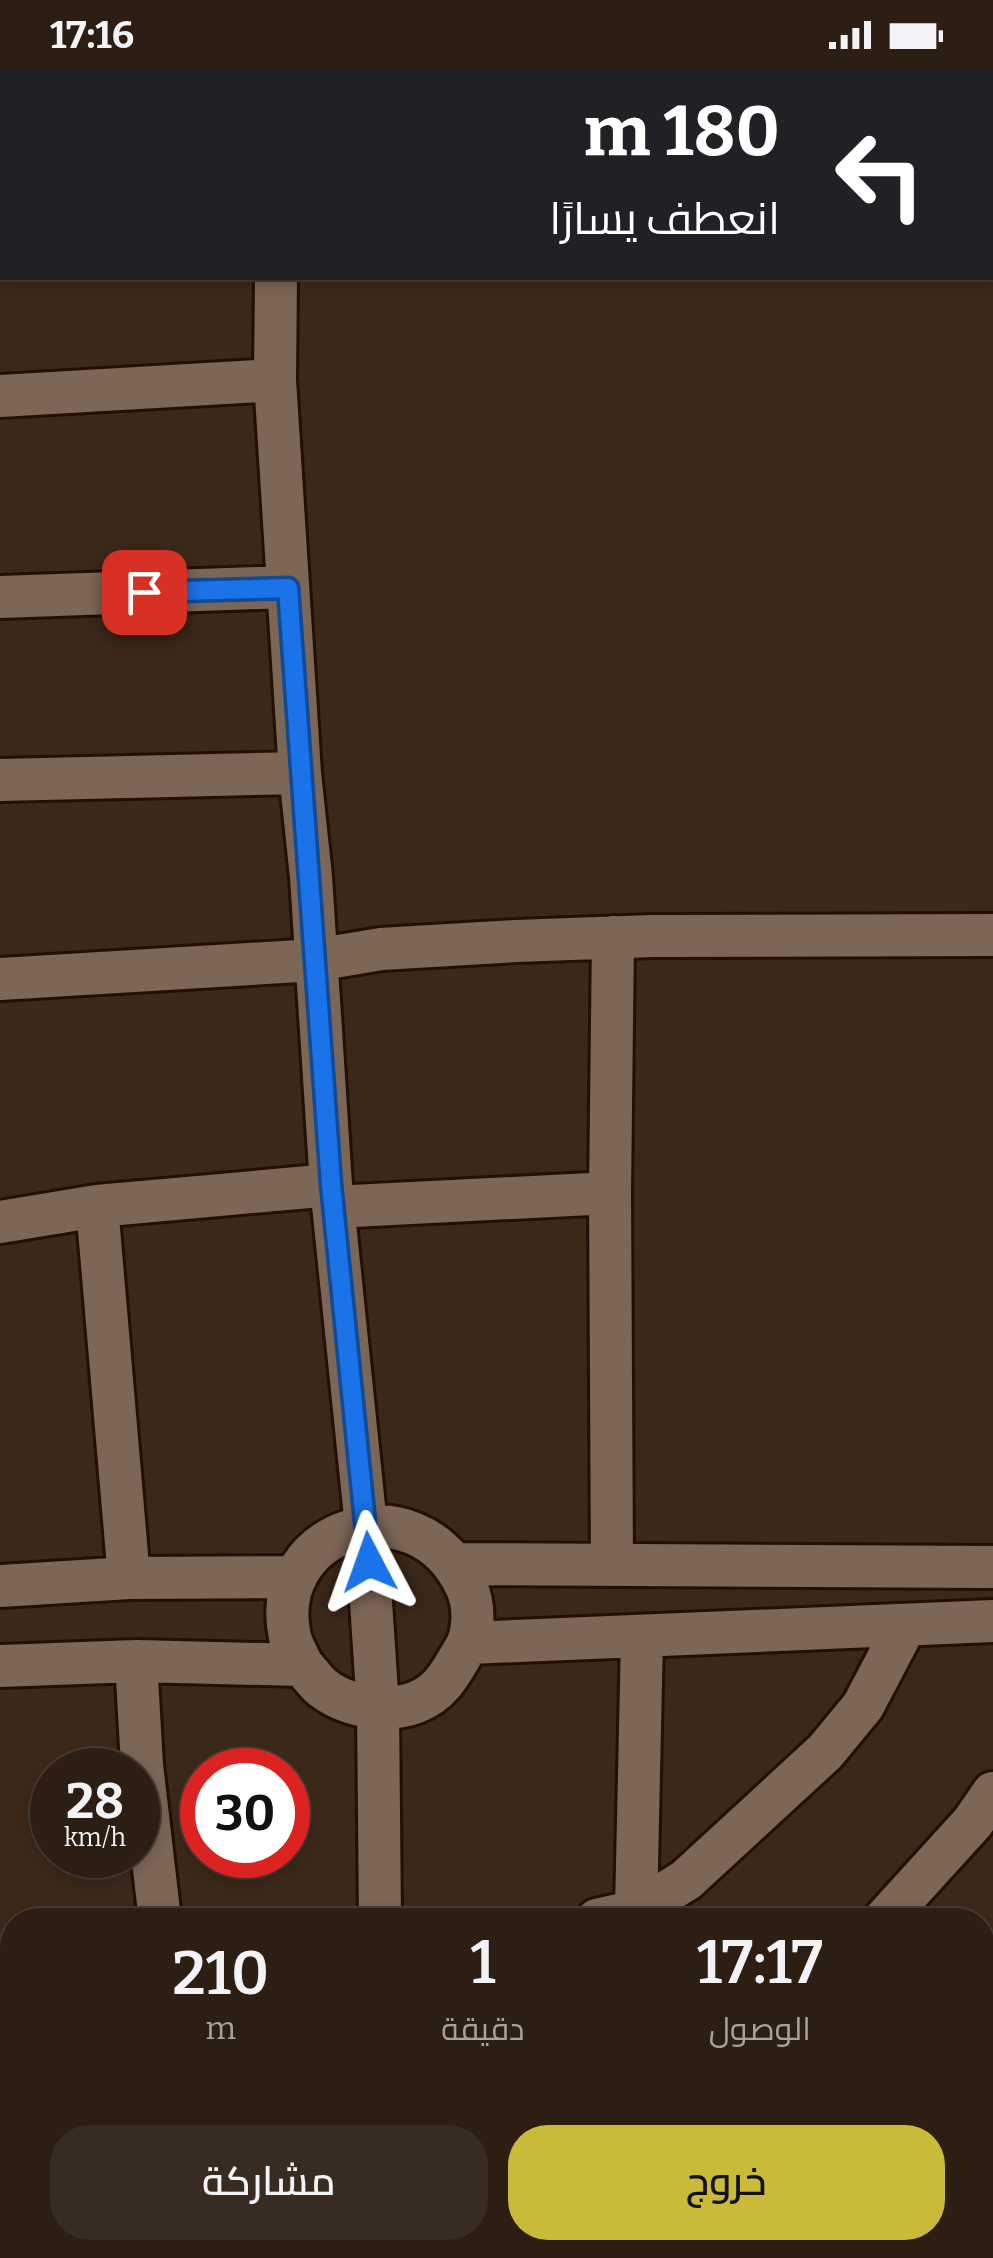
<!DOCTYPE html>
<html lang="ar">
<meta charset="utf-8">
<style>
body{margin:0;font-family:Bitter,Cairo,serif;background:#382b21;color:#f1f3f6;direction:rtl;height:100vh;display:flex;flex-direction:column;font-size:38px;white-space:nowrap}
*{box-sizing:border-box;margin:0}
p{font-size:32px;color:#a6a2a0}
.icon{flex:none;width:55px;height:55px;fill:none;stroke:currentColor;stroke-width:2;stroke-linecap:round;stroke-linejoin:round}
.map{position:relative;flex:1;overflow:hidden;direction:ltr}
.sheet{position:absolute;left:0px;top:1838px;width:995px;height:352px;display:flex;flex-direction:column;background:#2c1e13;border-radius:40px 40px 0 0;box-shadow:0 5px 15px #0003,0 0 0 2px #483c33;direction:rtl}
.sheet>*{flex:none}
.top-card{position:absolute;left:0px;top:0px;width:995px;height:210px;box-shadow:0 5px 15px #0003,0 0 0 2px #483c33;direction:rtl;background:#202124;color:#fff;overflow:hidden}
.speed{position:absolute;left:30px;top:1678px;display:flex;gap:20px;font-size:50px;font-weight:700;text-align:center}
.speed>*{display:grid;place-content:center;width:130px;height:130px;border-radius:50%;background:#2c1e13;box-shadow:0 5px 15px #0003,0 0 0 2px #483c33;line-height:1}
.speed small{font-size:25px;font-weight:400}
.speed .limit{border:15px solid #d22;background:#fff;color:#111}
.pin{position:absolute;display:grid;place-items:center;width:85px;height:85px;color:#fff;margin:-42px;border-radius:20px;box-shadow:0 5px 15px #0006}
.me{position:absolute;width:110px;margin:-55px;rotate:356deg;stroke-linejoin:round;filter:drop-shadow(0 0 8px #0008)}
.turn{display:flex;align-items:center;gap:35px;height:210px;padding:0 50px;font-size:45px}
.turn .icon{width:130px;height:130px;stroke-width:2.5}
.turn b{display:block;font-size:70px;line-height:85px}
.eta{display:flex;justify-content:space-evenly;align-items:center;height:170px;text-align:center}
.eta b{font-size:60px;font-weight:600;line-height:70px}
.primary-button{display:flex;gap:20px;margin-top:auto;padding:20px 50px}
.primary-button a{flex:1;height:115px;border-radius:40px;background:#caba3a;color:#111;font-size:40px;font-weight:600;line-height:115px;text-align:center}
.primary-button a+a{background:#382b21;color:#f1f3f6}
.status{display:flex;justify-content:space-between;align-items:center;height:70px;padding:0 50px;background:#2c1e13;direction:ltr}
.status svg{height:28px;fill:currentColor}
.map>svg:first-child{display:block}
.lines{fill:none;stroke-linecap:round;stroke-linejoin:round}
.minor-casing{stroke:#211003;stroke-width:48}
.minor{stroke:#7c6656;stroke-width:42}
.route-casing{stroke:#114b97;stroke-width:25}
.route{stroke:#1a73e8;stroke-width:18}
</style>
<div class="status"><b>17:16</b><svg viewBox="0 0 49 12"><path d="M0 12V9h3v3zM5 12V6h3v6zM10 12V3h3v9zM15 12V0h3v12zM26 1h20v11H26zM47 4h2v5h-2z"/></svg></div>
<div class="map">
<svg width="993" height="2188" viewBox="0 0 993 2188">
<rect width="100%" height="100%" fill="#3b2819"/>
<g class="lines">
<g class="minor-casing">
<path id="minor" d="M66 0 71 2
M280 0V2
M816 0 823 2
M646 2 704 0
M992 94 993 95
M0 174 2 173
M276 208 275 310 300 703 311 807 331 1115 366 1456 378 1638 380 1850
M0 326 275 310
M0 527 288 517
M0 710 300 703
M0 909 316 890 381 879 516 871 653 866 993 865
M97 1136 129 1508
M333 1137 610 1123
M0 1152 97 1136 331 1115
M456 1494 993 1497
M612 1495 610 1123 613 867
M0 1516 129 1508 296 1507
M469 1573 993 1551
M136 1591 142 1695 160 1850
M0 1596 136 1591 302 1595C309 1602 315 1612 323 1618 355 1643 414 1647 442 1614 450 1605 457 1592 463 1582 475 1564 475 1535 466 1516 416 1409 266 1459 290 1567 292 1576 298 1586 302 1595
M636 1841 642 1567
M597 1850 636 1841 686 1810 825 1682 863 1636 905 1556
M884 1850 973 1752 993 1723
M411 2178 413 2188
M272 2188 333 2178"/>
</g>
<use href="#minor" class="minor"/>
</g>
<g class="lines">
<g class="route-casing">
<path id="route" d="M144 522 288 518 331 1114 369 1492"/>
</g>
<use href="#route" class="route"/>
</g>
</svg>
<div class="speed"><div>28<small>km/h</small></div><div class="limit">30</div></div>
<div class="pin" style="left:144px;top:522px;background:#d93025"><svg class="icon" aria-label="arrive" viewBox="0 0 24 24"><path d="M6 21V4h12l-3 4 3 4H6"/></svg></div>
<svg class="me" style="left:369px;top:1492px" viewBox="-20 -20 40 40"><path d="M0-17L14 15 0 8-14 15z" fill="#1a73e8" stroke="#fff" stroke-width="4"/></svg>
<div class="top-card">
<div class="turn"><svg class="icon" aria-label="left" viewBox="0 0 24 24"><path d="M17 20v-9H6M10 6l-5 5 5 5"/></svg><div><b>180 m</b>انعطف يسارًا</div></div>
</div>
<section class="sheet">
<div class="eta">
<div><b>17:17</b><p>الوصول</p></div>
<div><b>1</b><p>دقيقة</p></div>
<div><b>210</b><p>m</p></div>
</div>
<div class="primary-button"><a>خروج</a><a>مشاركة</a></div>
</section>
</div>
